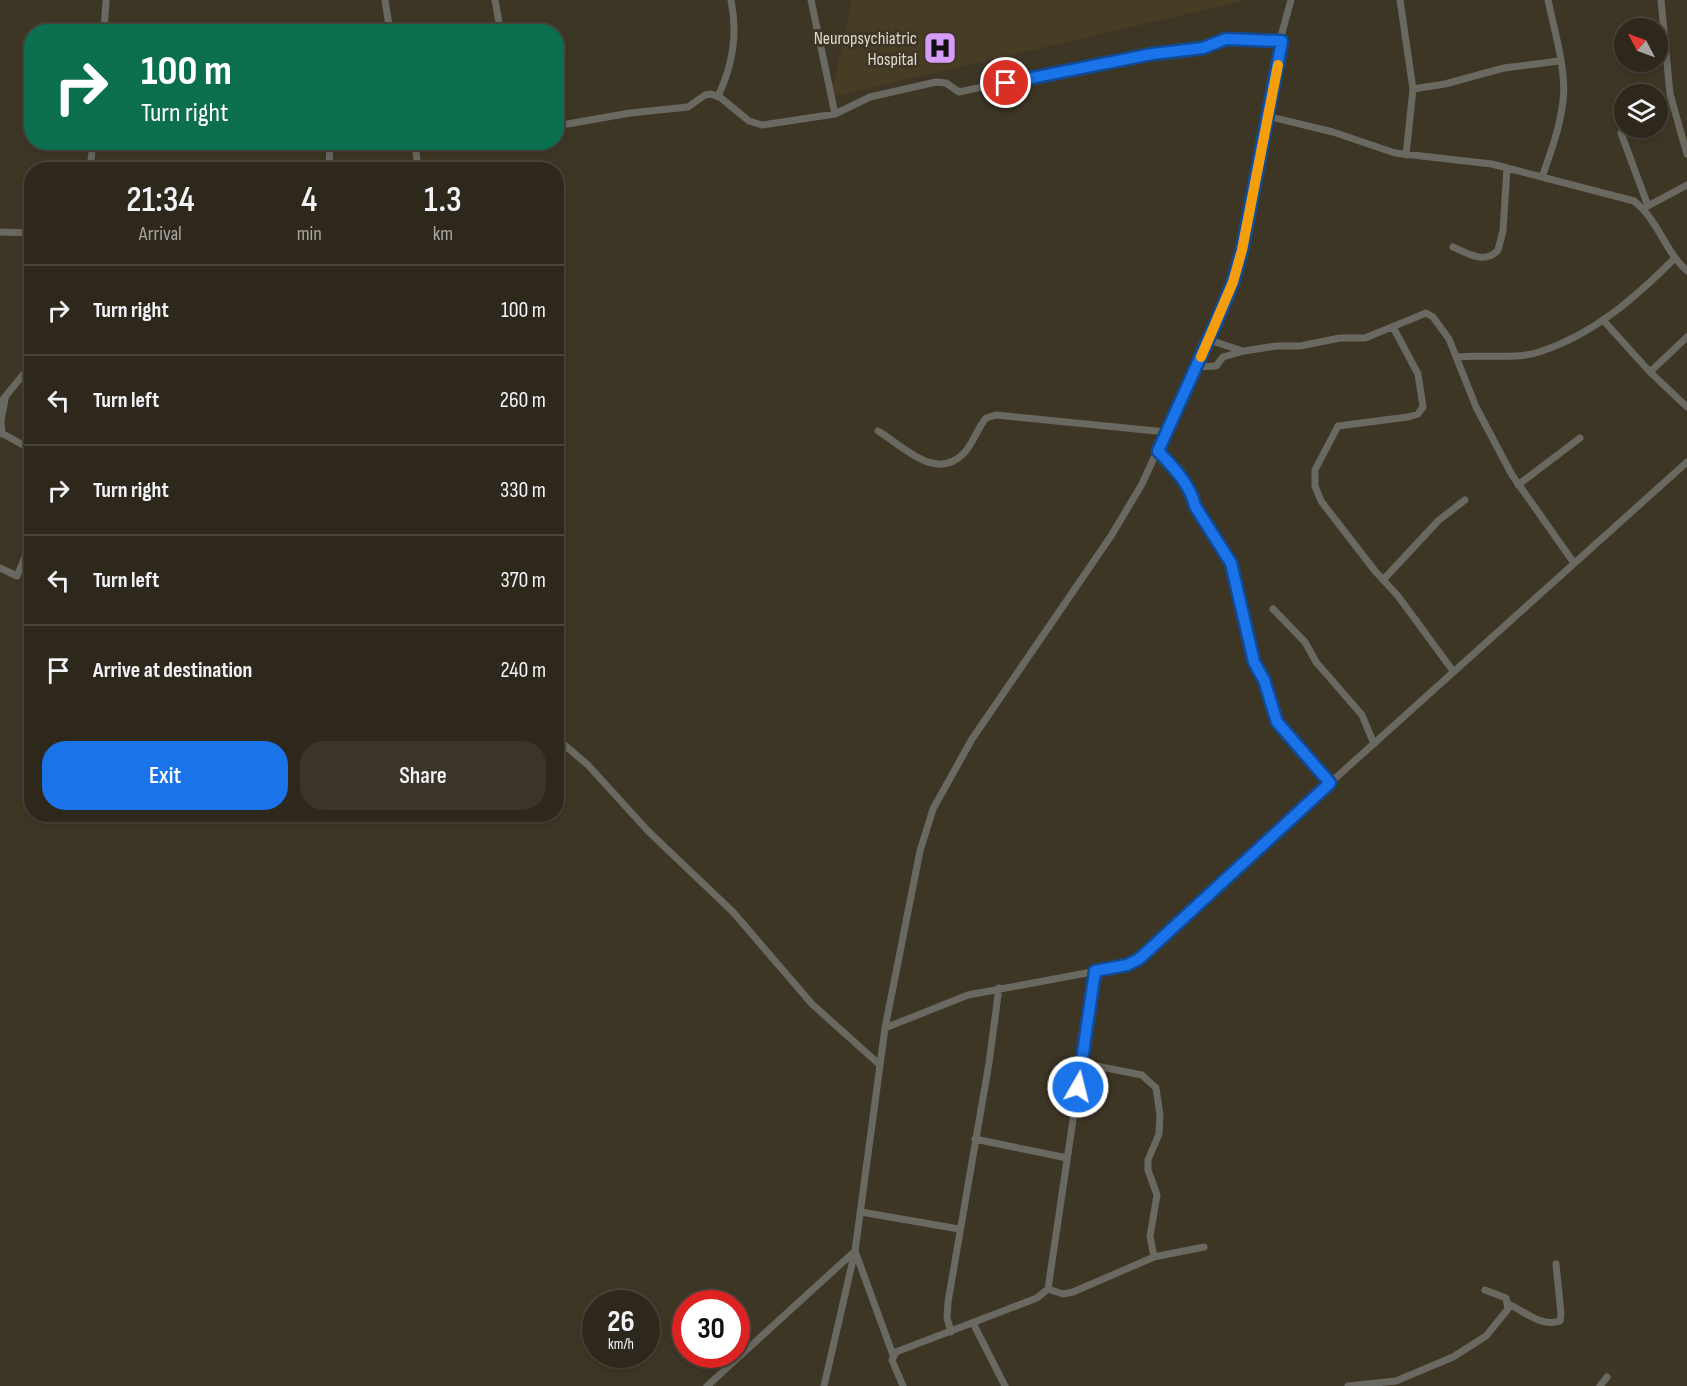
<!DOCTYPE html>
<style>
body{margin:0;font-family:"Sofia Sans Condensed",sans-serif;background:#3a3429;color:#f1f3f6;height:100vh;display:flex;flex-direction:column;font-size:22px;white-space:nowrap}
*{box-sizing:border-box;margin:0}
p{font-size:20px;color:#a7a6a3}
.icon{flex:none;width:33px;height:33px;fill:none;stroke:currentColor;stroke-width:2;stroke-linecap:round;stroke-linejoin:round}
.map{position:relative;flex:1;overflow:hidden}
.drawer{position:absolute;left:24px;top:162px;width:540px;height:660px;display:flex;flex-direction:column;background:#2e281c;border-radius:24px;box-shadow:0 3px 9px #0003,0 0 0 2px #49443b}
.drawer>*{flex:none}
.hud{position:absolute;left:24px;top:24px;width:540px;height:126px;border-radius:24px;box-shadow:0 3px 9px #0003,0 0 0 2px #49443b;background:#0b6e4f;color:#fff;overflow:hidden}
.needle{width:39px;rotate:311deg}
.fabs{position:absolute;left:1614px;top:18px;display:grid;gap:12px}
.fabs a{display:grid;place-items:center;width:54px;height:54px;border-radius:50%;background:#2e281c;box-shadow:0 3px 9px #0003,0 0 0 2px #49443b;font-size:30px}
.speed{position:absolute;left:582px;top:1290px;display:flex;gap:12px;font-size:30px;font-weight:700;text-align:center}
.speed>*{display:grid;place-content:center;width:78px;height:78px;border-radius:50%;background:#2e281c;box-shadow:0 3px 9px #0003,0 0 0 2px #49443b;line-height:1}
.speed small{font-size:15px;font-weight:400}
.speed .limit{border:9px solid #d22;background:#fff;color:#111}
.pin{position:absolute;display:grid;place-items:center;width:51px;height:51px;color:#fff;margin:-26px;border:3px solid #fff;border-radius:50%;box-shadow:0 2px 6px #0007}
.me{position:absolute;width:66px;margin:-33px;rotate:8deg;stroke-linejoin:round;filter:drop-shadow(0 0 4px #0008)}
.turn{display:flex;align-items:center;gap:21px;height:126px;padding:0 18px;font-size:27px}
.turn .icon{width:78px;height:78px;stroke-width:2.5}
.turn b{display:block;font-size:42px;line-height:51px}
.eta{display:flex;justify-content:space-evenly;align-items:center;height:102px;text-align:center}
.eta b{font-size:36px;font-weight:600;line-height:42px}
.button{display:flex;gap:12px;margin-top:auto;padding:12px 18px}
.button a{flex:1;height:69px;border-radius:24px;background:#1a73e8;color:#fff;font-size:24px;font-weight:600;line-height:69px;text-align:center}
.button a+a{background:#3a3429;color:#f1f3f6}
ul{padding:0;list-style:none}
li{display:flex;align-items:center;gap:18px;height:90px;padding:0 18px;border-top:2px solid #49443b}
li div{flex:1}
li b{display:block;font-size:22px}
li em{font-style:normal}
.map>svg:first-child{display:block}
.built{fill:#473c24}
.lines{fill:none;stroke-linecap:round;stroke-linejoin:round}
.street{stroke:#696961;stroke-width:7}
.route-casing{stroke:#114b97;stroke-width:15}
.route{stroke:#1a73e8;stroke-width:10}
.slow{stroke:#f59e0b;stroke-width:10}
.labels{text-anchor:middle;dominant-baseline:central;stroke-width:6;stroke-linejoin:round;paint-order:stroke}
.poi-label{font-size:18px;fill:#ded9cf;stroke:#3e3625;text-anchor:end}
</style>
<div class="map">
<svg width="1687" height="1386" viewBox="0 0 1687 1386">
<rect width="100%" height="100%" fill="#3e3625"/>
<path class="built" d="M852 0H1247L831 97Z"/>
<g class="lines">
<path class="street" d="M385 0 390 32
M495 0 500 28
M811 0 835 114
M1400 0 1413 89 1406 155
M1661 0 1670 94 1687 154
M104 32 106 0
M1413 89 1445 84 1504 68 1559 61
M718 96C733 65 738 34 731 0
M1267 116 1333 132 1395 153 1492 164 1634 201C1659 221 1664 250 1687 271
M556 126 630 113 688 107 705 95 711 94 721 98 749 121 762 125 835 114 870 97 936 82 946 83 959 92 1047 73 1203 48 1226 39 1282 41
M1621 133 1648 206
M415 142 418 170
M417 147 452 142
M90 164 118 170
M90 170 93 142
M329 170 330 142
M1542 177C1551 152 1560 127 1563 101 1567 72 1554 29 1548 0
M1646 207 1687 185
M0 232 32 233
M1453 247C1467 253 1485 265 1498 250L1503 231 1507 168
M1603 320 1650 372 1687 407
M1393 327 1418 374 1423 407 1418 414 1408 417 1338 426 1315 470V486L1321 501 1375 571 1398 596 1453 671
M1209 340 1240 350
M1457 357C1483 354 1514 360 1539 352 1593 335 1636 297 1675 258
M1197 367 1216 366 1223 357 1244 351 1276 346H1300L1340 338H1365L1426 313 1433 317 1449 339 1476 407 1512 475 1574 563
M1650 372 1687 337
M0 403 32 364
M878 431C902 445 935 482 963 454 973 444 977 429 986 418L996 415 1166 432
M0 432 32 450
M2 434 1 421 5 399
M1159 451 1182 478 1195 506 1231 563 1254 662 1265 680 1277 722 1330 783
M1518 485 1580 438
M0 568 17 576 32 540
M1383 580 1439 520 1465 500
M1273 609 1305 642 1316 662 1362 715 1374 744
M556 738 588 765 648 831 733 912 812 1004 880 1065
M885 1028 968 995 1108 969 1139 959 1330 783 1687 462
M1081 1063 1142 1075 1156 1088 1160 1115 1159 1134 1148 1160V1170L1157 1195 1150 1236 1154 1257
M975 1139 1067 1158
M861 1212 959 1229
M1048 1289 1063 1294 1073 1292 1154 1257 1204 1247
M1508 1304C1523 1310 1541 1328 1560 1321L1561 1314 1556 1264
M973 1323 1005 1386
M951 1332 947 1318 948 1302 989 1063 999 988
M707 1386 855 1251 893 1355
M824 1386 855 1251 885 1028 920 851 933 809 972 739 1111 536 1142 484 1218 318 1242 250 1282 41 1280 40 1291 0
M903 1386 892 1360 896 1352 1037 1298 1048 1289 1095 971
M1348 1386 1396 1381 1453 1357 1486 1336 1508 1309 1506 1298 1485 1290
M1600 1386 1607 1377"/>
</g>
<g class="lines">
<g class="route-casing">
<path id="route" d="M1006 83 1152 54 1203 48 1226 39 1282 41 1242 250 1233 282 1218 318 1158 451C1174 468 1190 484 1195 506L1231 563 1254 662 1264 680 1277 722 1330 783 1139 959 1127 965 1095 971 1078 1087"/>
</g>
<use href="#route" class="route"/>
<path class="slow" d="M1201 357 1233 282 1242 250 1278 65"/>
</g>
<defs>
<g id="hospital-square" transform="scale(1.725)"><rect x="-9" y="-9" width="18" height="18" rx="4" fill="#d79bf9" stroke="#3e3625"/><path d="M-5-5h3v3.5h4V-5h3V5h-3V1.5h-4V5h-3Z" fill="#111"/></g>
</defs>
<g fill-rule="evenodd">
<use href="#hospital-square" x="940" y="48"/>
</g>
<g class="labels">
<g class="poi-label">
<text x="917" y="38">Neuropsychiatric<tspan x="917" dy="21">Hospital</tspan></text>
</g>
</g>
</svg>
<div class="fabs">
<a><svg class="needle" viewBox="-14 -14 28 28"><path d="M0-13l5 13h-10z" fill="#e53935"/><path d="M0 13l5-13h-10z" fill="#a7a6a3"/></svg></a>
<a><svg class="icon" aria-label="layers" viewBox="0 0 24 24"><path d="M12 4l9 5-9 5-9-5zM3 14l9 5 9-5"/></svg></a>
</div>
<div class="speed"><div>26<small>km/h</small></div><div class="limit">30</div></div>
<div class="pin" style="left:1006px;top:83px;background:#d93025"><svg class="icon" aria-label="arrive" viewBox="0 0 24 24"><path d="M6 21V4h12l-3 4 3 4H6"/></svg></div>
<svg class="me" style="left:1078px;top:1087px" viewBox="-20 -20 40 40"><circle r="17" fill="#1a73e8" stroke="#fff" stroke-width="3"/><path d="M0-11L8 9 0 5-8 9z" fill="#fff"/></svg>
<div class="hud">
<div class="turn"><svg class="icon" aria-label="right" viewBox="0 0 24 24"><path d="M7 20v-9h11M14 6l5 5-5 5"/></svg><div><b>100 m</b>Turn right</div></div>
</div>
<section class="drawer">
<div class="eta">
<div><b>21:34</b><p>Arrival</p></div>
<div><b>4</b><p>min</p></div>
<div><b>1.3</b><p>km</p></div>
</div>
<ul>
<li><svg class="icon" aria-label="right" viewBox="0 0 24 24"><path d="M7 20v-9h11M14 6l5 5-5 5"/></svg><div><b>Turn right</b></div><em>100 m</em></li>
<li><svg class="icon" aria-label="left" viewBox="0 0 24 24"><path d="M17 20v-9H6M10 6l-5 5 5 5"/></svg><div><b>Turn left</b></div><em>260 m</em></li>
<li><svg class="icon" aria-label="right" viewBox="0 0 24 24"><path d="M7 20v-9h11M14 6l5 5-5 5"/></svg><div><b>Turn right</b></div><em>330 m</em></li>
<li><svg class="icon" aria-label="left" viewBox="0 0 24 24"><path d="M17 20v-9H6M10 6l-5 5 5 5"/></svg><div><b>Turn left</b></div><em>370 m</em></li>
<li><svg class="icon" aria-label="arrive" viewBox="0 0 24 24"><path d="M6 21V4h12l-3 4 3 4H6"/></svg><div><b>Arrive at destination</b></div><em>240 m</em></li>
</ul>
<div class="button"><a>Exit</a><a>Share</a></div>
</section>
</div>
